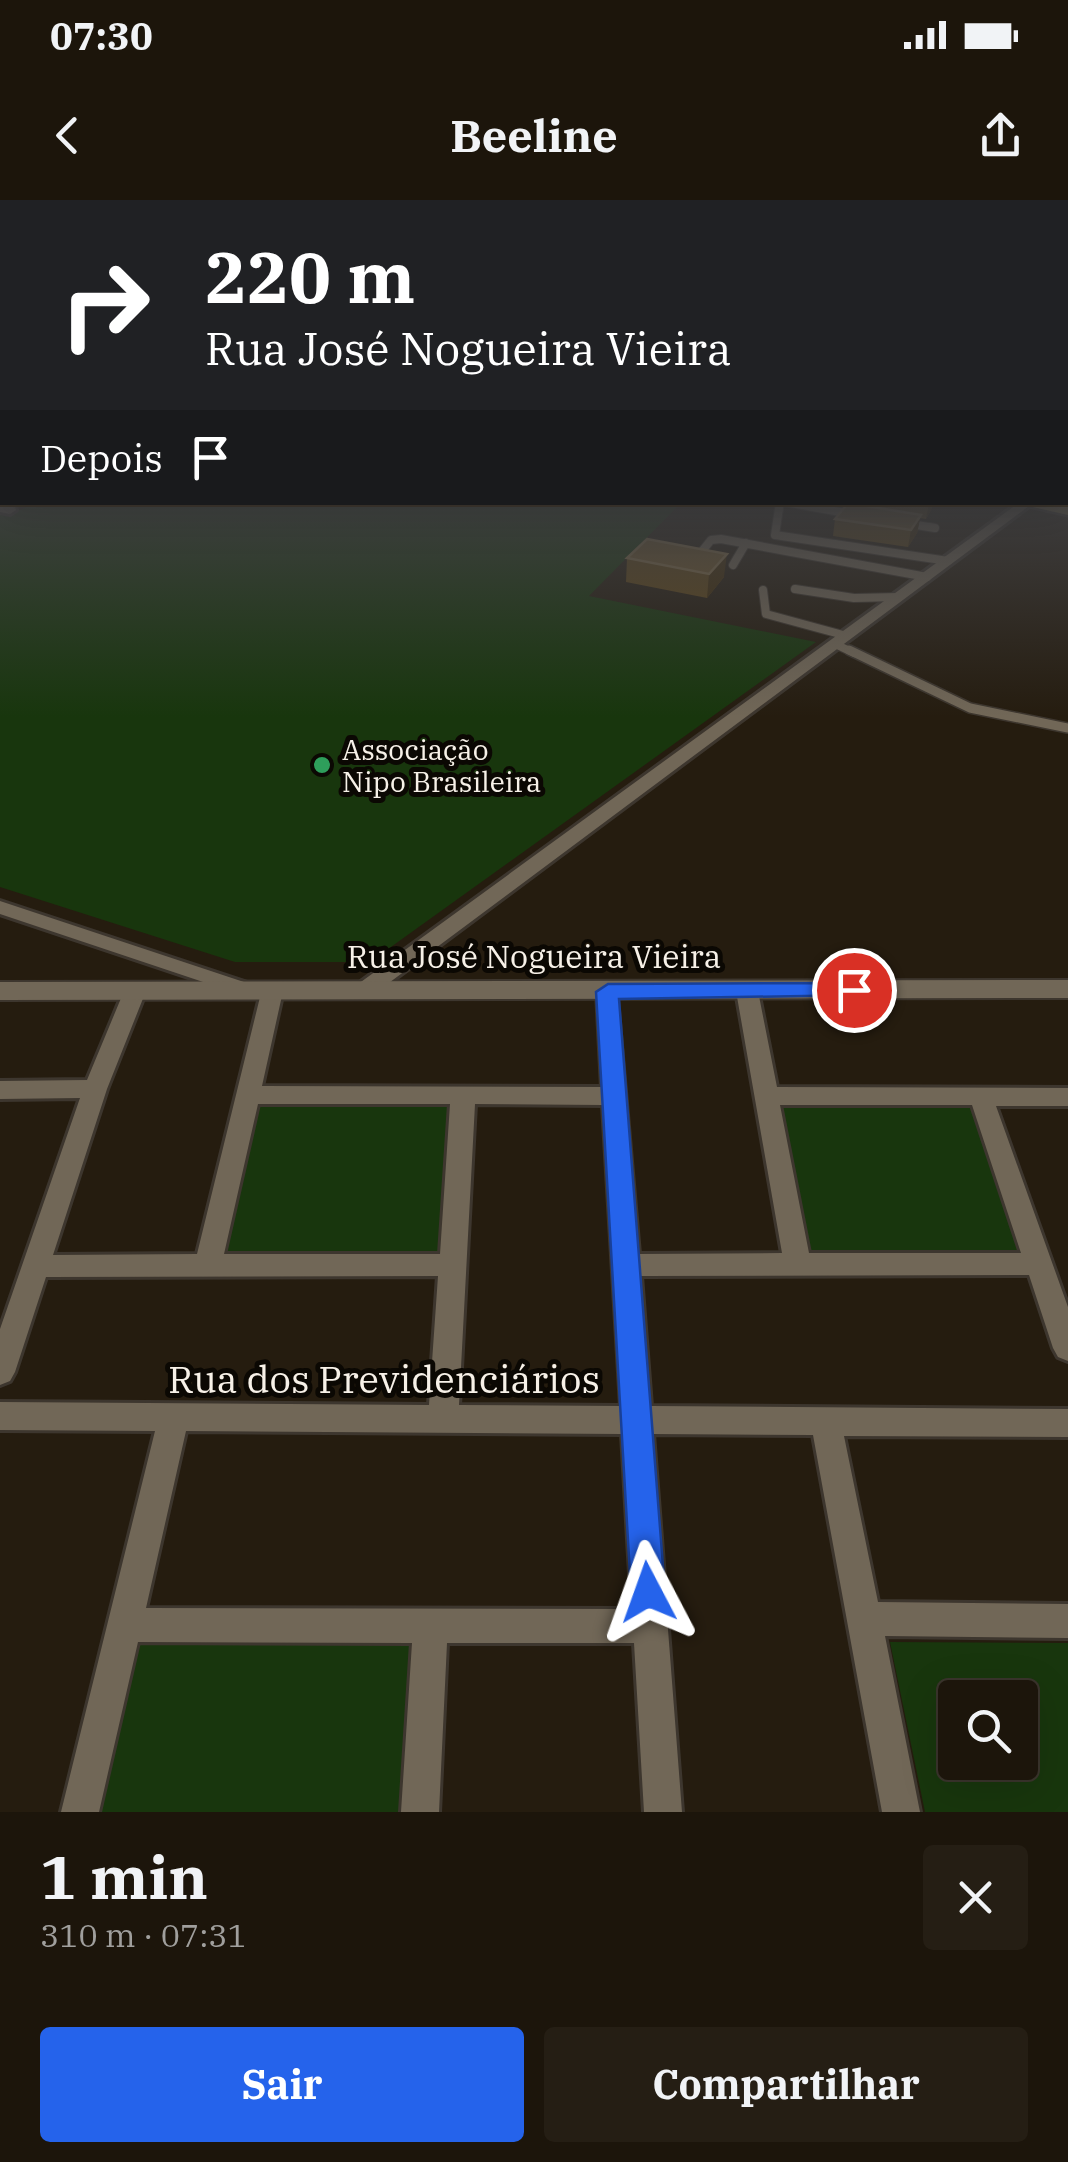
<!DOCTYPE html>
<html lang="pt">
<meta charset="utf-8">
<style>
body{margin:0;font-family:"IBM Plex Serif",serif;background:#251e14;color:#f1f3f6;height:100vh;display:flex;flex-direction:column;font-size:38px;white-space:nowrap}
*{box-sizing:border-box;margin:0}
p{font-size:32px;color:#a09f9d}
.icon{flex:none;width:55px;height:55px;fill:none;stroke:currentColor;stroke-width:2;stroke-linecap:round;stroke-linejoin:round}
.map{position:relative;height:1612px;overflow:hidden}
.drawer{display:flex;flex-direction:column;background:#1c150b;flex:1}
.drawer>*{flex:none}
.top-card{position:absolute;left:0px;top:0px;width:1070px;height:305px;box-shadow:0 10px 40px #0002,0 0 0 2px #3a342c;background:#202124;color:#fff;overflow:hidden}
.buttons{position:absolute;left:938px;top:1480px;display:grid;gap:20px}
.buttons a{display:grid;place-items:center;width:100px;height:100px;border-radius:10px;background:#1c150b;box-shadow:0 10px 40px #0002,0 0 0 2px #3a342c;font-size:50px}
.pin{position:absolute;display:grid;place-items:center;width:85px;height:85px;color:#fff;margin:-42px;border:5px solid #fff;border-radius:50%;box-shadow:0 2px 10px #0007}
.me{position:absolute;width:110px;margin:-55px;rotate:356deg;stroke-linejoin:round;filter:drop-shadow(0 0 8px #0008)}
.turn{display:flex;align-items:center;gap:35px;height:210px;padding:0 40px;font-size:45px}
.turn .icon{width:130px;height:130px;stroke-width:2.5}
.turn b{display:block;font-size:70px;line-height:85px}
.then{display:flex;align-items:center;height:95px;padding:0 40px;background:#0003;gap:20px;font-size:38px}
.round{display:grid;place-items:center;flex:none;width:105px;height:105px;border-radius:10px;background:#251e14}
.head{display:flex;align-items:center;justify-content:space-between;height:170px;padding:0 40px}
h1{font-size:60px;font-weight:700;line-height:75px}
.cta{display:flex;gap:20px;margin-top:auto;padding:20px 40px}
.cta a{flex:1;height:115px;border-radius:10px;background:#2563eb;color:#fff;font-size:40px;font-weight:700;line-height:115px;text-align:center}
.cta a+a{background:#251e14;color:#f1f3f6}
.status{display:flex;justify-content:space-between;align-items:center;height:70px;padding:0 50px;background:#1c150b;direction:ltr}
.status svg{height:28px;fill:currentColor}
header{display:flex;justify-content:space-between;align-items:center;height:130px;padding:0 40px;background:#1c150b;font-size:45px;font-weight:700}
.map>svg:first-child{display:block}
.green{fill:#18360d;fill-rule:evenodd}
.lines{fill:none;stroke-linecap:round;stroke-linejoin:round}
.service-far1-casing{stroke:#3d362e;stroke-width:10}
.service-casing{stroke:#3d362e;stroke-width:12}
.minor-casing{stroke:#3d362e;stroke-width:6}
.tertiary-casing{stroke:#3d362e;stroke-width:4}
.primary-casing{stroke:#3d362e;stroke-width:5}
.service-far1{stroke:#716757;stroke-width:8}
.service{stroke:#716757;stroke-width:9}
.minor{fill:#716757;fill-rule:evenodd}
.tertiary{fill:#716757;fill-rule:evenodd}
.primary{fill:#96854f;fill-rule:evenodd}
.wall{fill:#5f4617}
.shaded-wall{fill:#412d0a}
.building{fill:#70582d;stroke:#85704a;stroke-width:2.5}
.route{fill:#2563eb;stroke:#184099;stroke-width:2.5}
.leisure-dot{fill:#2e9e5b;stroke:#0b0803;stroke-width:4}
.labels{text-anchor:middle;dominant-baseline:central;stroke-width:10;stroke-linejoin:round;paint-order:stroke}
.far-poi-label{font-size:28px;fill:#f7f1e8;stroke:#0b0803;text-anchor:start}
.street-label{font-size:32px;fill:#f7f1e8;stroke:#0b0803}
.near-street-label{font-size:38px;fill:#f7f1e8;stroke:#0b0803}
</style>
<div class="status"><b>07:30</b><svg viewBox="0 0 49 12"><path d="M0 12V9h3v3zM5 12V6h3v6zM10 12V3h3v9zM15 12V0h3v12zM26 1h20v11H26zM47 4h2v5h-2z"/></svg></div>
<header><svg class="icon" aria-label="back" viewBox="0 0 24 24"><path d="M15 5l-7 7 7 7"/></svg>Beeline<svg class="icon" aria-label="share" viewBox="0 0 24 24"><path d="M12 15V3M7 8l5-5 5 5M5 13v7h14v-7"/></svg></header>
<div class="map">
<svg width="1068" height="1612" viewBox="0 0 1068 1612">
<rect width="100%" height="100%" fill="#251c0f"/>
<path class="green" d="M39 302 681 303 589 396 816 442 370 762H235L0 687V310L12 313Z
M779 904H972L1023 1054 808 1055Z
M258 905H449L439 1054H225Z
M137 1439 416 1440 404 1612H96Z
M890 1442 1068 1443V1612H925ZM955 1498H1020V1562H955Z"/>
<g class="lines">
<g class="service-far1-casing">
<path id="service-far1" d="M780 302 775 335 948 361
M785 302 851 314
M904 323 935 328
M703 350 711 340 721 339 927 377
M733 365 746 343
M795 389 854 398 899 397
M763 390 766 414 847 436
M835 444 854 453"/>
</g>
<g class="service-casing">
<path id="service" d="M849 450 970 508 1068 528"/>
</g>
<g class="minor-casing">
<path id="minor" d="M1020 302 1033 303 370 797H354L351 792 354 787Z
M0 304 15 307 16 310 10 314 0 312Z
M0 701 262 788 272 784 280 786 283 791 262 886 602 887 597 792 600 787H616L639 1054 782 1053 736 791 739 786 747 784 758 791 777 887 1068 888V906H996L1068 1107V1161L1058 1157 1053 1148 1029 1075 641 1076 651 1206 1068 1209V1237L844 1236 878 1402 1068 1404V1438L885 1436 920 1612H882L813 1235 653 1234 682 1612H644L634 1443H447L439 1612H401L412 1443 138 1442 99 1612H61L155 1231 0 1230V1202L429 1205 438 1076 46 1077 15 1172 10 1181 0 1185V1129L80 898 0 899V881L87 880 124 791 135 784 143 786 146 791 107 889 53 1055 197 1054 260 797 245 796 0 714ZM258 904H450L440 1054H224ZM475 904 603 905 621 1206 459 1205ZM780 905H972L1021 1053H809ZM186 1231 622 1234 632 1409 146 1408Z"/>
</g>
<g class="tertiary-casing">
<path id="tertiary" d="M1068 780V798L0 800V782Z"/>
</g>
<g class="primary-casing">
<path id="primary" d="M1011 302 1068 303V315Z"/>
</g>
<use href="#service-far1" class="service-far1"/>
<use href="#service" class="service"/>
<use href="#minor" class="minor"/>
<use href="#tertiary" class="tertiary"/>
<use href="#primary" class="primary"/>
</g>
<path class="wall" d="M856 302H933L931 310 926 319 920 318 917 333 908 347 833 336 835 319Z
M647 339 724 377 707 398 626 382 627 358Z"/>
<path class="shaded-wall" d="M929 302H933L931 310 926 319Z
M921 315 917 333 908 347 911 330Z
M727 354 724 377 707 398 709 374Z"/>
<path class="building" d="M848 303 921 315 911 330 835 319Z
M647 339 727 354 709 374 627 358Z"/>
<linearGradient id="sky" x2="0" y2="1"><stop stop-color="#140f08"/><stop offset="0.56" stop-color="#404042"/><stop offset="1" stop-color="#404042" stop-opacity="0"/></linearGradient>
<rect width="1068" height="517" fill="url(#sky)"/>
<path class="route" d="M854 783 862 785V795L619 799 665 1392 660 1404 648 1409 636 1404 631 1392 596 792 608 784Z"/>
<circle class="leisure-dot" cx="322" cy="565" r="10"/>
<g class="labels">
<g class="far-poi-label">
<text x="342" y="549">Associação<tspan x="342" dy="32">Nipo Brasileira</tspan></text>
</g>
<g class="street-label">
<text x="534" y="756">Rua José Nogueira Vieira</text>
</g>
<g class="near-street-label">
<text x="384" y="1178">Rua dos Previdenciários</text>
</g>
</g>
</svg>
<div class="buttons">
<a><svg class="icon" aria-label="search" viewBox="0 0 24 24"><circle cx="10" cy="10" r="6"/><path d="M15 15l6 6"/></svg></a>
</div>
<div class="pin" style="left:854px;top:790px;background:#d93025"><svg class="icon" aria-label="arrive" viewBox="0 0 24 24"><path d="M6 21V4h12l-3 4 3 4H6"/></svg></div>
<svg class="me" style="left:648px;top:1392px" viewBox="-20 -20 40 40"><path d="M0-17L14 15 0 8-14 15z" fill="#2563eb" stroke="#fff" stroke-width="4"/></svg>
<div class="top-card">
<div class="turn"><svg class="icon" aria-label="right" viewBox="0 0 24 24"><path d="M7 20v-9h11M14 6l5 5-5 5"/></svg><div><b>220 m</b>Rua José Nogueira Vieira</div></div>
<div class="then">Depois<svg class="icon" aria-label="arrive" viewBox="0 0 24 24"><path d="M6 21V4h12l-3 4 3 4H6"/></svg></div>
</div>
</div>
<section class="drawer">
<div class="head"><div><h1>1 min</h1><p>310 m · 07:31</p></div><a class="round"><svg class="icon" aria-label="close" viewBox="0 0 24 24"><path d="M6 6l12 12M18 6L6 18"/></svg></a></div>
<div class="cta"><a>Sair</a><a>Compartilhar</a></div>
</section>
